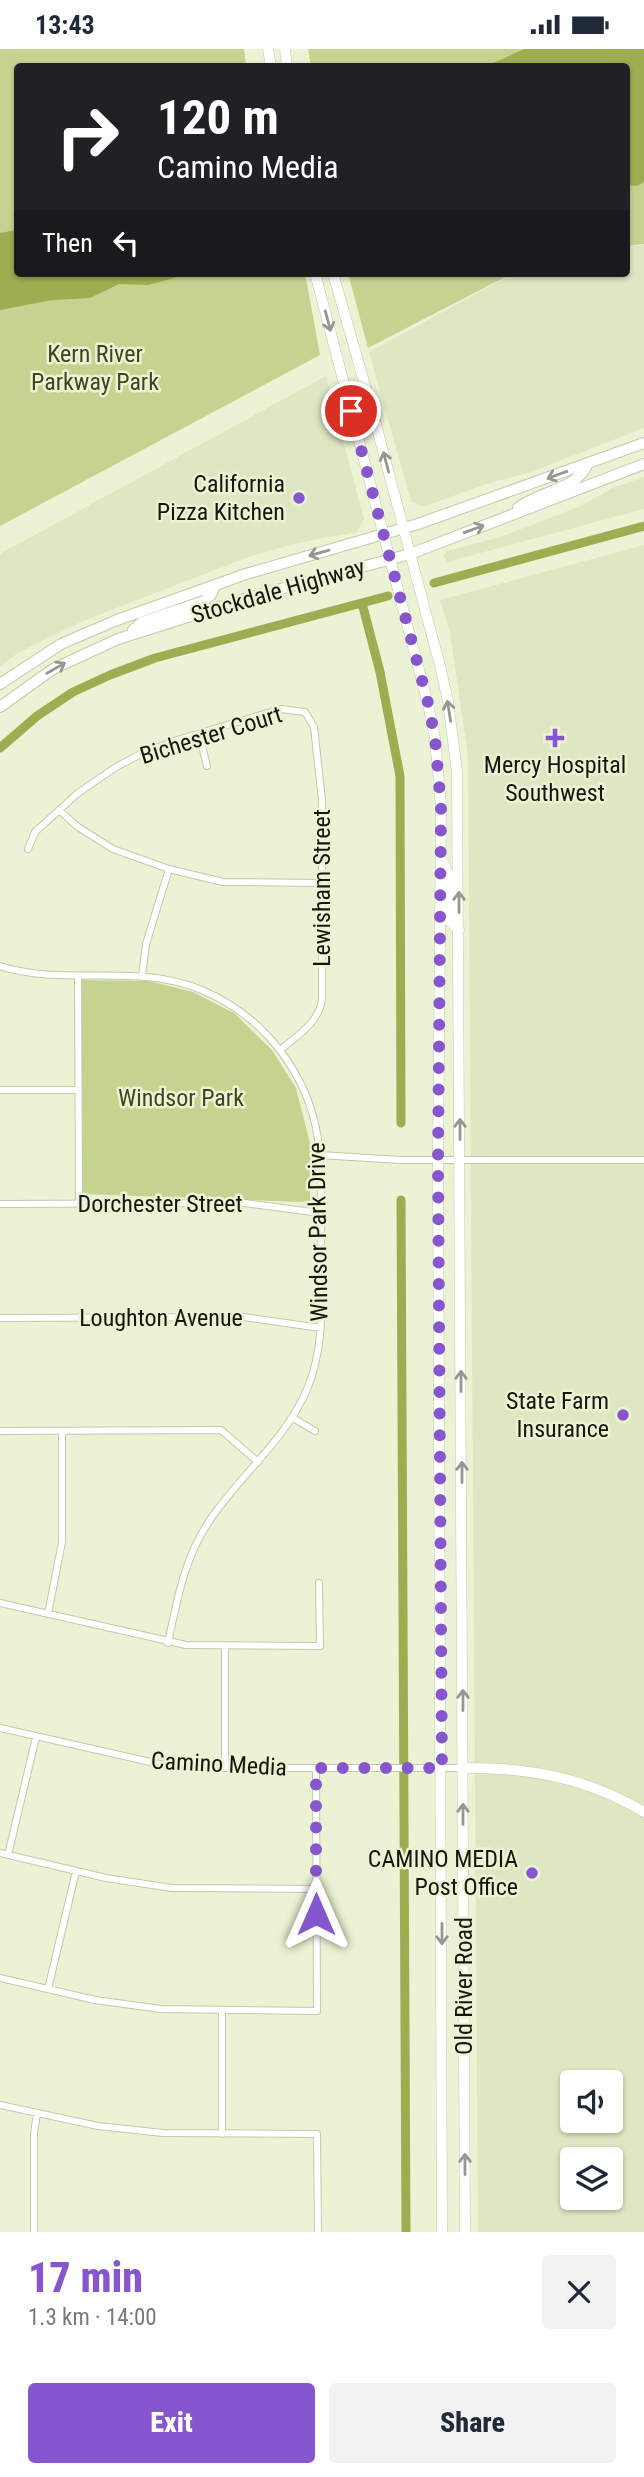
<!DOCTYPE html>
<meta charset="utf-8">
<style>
body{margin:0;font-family:"Roboto Condensed",sans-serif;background:#f2f2f3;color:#1f2937;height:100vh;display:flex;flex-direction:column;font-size:26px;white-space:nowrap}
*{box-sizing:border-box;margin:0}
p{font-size:23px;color:#747a83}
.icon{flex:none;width:38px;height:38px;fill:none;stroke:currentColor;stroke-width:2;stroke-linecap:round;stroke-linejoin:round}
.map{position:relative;height:2183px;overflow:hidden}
.drawer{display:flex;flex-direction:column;background:#fff;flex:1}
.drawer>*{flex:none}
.hud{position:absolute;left:14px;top:14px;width:616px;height:214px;border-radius:7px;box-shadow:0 2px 5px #0004;background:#202124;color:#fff;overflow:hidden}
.buttons{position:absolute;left:560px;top:2021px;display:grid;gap:14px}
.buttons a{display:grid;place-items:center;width:63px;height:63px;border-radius:7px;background:#fff;box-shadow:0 2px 5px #0004;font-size:35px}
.pin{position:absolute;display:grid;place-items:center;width:60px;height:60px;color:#fff;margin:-30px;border:4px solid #fff;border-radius:50%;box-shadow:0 2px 7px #0007}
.me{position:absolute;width:77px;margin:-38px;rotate:0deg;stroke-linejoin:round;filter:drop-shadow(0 0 5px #0008)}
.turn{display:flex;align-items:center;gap:24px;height:147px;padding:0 28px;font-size:32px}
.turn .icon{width:91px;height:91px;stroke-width:2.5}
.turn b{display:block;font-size:49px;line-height:60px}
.then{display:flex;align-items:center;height:66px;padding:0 28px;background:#0003;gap:14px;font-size:26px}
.round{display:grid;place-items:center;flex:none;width:74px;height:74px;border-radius:7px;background:#f2f2f3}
.headline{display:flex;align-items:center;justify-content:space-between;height:119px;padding:0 28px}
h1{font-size:42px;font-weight:800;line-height:52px;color:#8656ce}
.button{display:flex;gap:14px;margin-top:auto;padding:14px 28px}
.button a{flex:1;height:80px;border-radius:7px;background:#8656ce;color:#fff;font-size:28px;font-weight:800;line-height:80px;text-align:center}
.button a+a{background:#f2f2f3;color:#1f2937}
.status{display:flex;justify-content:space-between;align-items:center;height:49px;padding:0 35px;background:#fff;direction:ltr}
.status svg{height:19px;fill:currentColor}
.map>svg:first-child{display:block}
.built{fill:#dee7c1;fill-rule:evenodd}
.green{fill:#c4d390}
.water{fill:#9bae52}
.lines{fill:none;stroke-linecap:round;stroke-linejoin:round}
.canal{stroke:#9bae52;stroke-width:9}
.street-casing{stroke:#c3caac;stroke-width:8}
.secondary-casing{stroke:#c3caac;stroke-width:11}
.primary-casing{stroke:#c3caac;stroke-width:12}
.street{stroke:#fff;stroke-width:6}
.secondary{stroke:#fff;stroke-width:10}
.primary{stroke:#fff;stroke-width:10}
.oneway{stroke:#969792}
.route{stroke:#8656ce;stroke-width:12;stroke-dasharray:0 21.6}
.poi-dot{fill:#8656ce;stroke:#ebf3d4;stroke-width:2.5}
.labels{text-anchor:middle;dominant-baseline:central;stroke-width:5;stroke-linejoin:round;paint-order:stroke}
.park-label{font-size:24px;fill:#3d451e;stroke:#ebf3d4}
.poi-label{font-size:24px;fill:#15170c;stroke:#ebf3d4;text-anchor:end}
.street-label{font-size:24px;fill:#15170c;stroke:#ebf3d4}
</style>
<div class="status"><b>13:43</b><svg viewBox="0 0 49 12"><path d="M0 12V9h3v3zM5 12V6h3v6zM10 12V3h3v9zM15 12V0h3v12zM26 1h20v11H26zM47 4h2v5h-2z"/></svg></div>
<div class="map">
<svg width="644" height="2183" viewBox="0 0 644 2183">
<rect width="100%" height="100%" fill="#ebf3d4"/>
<path class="built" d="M644 196V379L531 423 486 435 423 458 411 452 369 303 514 224H626L627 198Z
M326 327 364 470 357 483 293 495 251 507 83 572 18 604 0 617V505Z
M644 428V460L447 513 444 506 447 502 500 488 581 457 612 439Z
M644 496V2183H478L468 708 450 583 440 551ZM572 2034H611V2072H572ZM572 2110H611V2149H572Z"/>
<path class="green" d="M0 0H244L246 17 18 18V224H305L320 306 0 477Z
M308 0H644V195L627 197 626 18 311 17Z
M348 224H513L368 299Z
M82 931 149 932 193 943 234 964 272 1001 296 1039 311 1098 310 1152 301 1153 82 1145Z"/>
<path class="water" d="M524 0H644V133L637 137 627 136 626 18 487 17Z
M17 181 18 224H193L148 236 119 235 90 249 52 251 0 261V184Z"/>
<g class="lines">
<path class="canal" d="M434 534 644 477
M362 554 380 623 400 727 401 1074
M0 699 37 667 73 643 110 626 155 609 388 547
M401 1151 406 2183"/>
<g class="street-casing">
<path id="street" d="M199 685 207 717
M59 761 78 778 113 800 169 820 223 833 321 834
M28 800 35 783 78 744 116 718 139 706 177 691 281 660 305 663 314 678 322 751V950C319 974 298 986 280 1001
M0 917C66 938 139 913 204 942 264 968 308 1024 318 1090 323 1128 320 1169 321 1207 321 1251 325 1296 308 1338 286 1392 239 1426 208 1474 184 1510 177 1552 168 1594
M78 927 79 1154
M142 927 146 895 169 820
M0 1041H78
M319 1106 401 1111H644
M0 1155 244 1154 320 1164
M0 1269 244 1268 321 1279
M293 1369 315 1382
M0 1382 221 1381 258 1413
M0 1554 186 1596 320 1597 319 1534
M48 1565 62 1493V1382
M225 1598V1719
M0 1679 168 1717 193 1719H463
M0 1804 106 1829 172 1839 316 1840
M8 1806 36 1688
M0 1929 95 1951 161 1960 317 1962 316 1719
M48 1940 76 1822
M222 1962V2085
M0 2056 98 2077 163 2084 317 2085 318 2183
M34 2183V2085L37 2064"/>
</g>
<g class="secondary-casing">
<path id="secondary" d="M268 0 271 18
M285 0 287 18
M315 224 428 655 435 689 441 758 438 1112 442 2183
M333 224 374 368 440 617 448 652 457 723 465 2183
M443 813 448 825V871L459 881
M463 1719C528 1718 587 1729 644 1763"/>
</g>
<g class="primary-casing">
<path id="primary" d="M518 459C539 442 578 441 588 414
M133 581 142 573 204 552 211 546 215 536
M0 635 61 595 117 571 246 525 418 475 644 394
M0 658 53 620 118 590 251 548 410 505 644 415"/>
</g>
<use href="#street" class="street"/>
<use href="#secondary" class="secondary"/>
<use href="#primary" class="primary"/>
</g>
<defs><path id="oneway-shaft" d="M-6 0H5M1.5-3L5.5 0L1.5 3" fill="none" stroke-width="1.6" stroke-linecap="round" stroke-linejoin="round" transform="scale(1.75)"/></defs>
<g class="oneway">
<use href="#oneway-shaft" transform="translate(328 272) rotate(75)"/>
<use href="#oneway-shaft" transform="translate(386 413) rotate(-105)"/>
<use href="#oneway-shaft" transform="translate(557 426) rotate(160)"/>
<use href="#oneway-shaft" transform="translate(474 480) rotate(-20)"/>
<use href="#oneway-shaft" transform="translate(319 504) rotate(164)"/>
<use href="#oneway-shaft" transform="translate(56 619) rotate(-30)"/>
<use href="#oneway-shaft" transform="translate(449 662) rotate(-99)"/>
<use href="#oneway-shaft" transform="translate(459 853) rotate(-90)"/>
<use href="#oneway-shaft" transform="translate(460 1080) rotate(-90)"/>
<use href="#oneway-shaft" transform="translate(461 1332) rotate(-90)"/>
<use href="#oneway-shaft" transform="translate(462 1423) rotate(-90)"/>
<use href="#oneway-shaft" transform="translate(463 1651) rotate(-90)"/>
<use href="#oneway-shaft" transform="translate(463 1765) rotate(-90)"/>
<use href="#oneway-shaft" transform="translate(442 1885) rotate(90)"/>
<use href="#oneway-shaft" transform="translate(465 2115) rotate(-90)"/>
</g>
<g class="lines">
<path class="route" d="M316 1865V1719H442L438 1112 441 758 435 689 428 654 351 362"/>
</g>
<g class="poi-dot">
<circle cx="299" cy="449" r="7"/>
<path d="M551.5 678.5h7v7h7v7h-7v7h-7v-7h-7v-7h7z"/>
<circle cx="623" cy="1366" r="7"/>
<circle cx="532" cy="1824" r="7"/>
</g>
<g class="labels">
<g class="park-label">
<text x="95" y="305">Kern River<tspan x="95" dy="28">Parkway Park</tspan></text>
<text x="181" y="1049">Windsor Park</text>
</g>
<g class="poi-label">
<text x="285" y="435">California<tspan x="285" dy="28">Pizza Kitchen</tspan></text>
<text x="555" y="716" text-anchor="middle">Mercy Hospital<tspan x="555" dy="28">Southwest</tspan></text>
<text x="609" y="1352">State Farm<tspan x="609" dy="28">Insurance</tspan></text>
<text x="518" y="1810">CAMINO MEDIA<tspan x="518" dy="28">Post Office</tspan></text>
</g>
<g class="street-label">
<text transform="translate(278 542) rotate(-16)">Stockdale Highway</text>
<text transform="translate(211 686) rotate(-17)">Bichester Court</text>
<text transform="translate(322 839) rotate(-90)">Lewisham Street</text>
<text x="160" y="1155">Dorchester Street</text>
<text transform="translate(318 1183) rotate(-91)">Windsor Park Drive</text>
<text x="161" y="1269">Loughton Avenue</text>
<text transform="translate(219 1715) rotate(3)">Camino Media</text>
<text transform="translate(464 1937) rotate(-90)">Old River Road</text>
</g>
</g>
</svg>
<div class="buttons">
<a><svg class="icon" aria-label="sound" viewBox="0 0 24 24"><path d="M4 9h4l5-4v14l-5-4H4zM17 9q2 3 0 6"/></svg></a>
<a><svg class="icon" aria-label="layers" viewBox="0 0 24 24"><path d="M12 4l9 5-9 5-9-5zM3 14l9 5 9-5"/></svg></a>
</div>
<div class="pin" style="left:351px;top:362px;background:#d93025"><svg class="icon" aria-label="arrive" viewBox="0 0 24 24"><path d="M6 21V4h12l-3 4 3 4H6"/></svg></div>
<svg class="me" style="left:316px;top:1865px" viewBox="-20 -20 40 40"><path d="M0-17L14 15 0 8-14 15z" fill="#8656ce" stroke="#fff" stroke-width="4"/></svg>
<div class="hud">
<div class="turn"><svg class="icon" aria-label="right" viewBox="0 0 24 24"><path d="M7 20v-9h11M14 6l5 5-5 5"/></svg><div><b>120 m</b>Camino Media</div></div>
<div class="then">Then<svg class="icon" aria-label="left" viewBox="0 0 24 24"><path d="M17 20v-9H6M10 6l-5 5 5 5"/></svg></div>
</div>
</div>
<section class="drawer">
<div class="headline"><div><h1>17 min</h1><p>1.3 km · 14:00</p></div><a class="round"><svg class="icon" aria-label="close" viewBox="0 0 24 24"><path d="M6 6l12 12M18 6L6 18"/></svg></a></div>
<div class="button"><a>Exit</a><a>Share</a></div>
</section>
